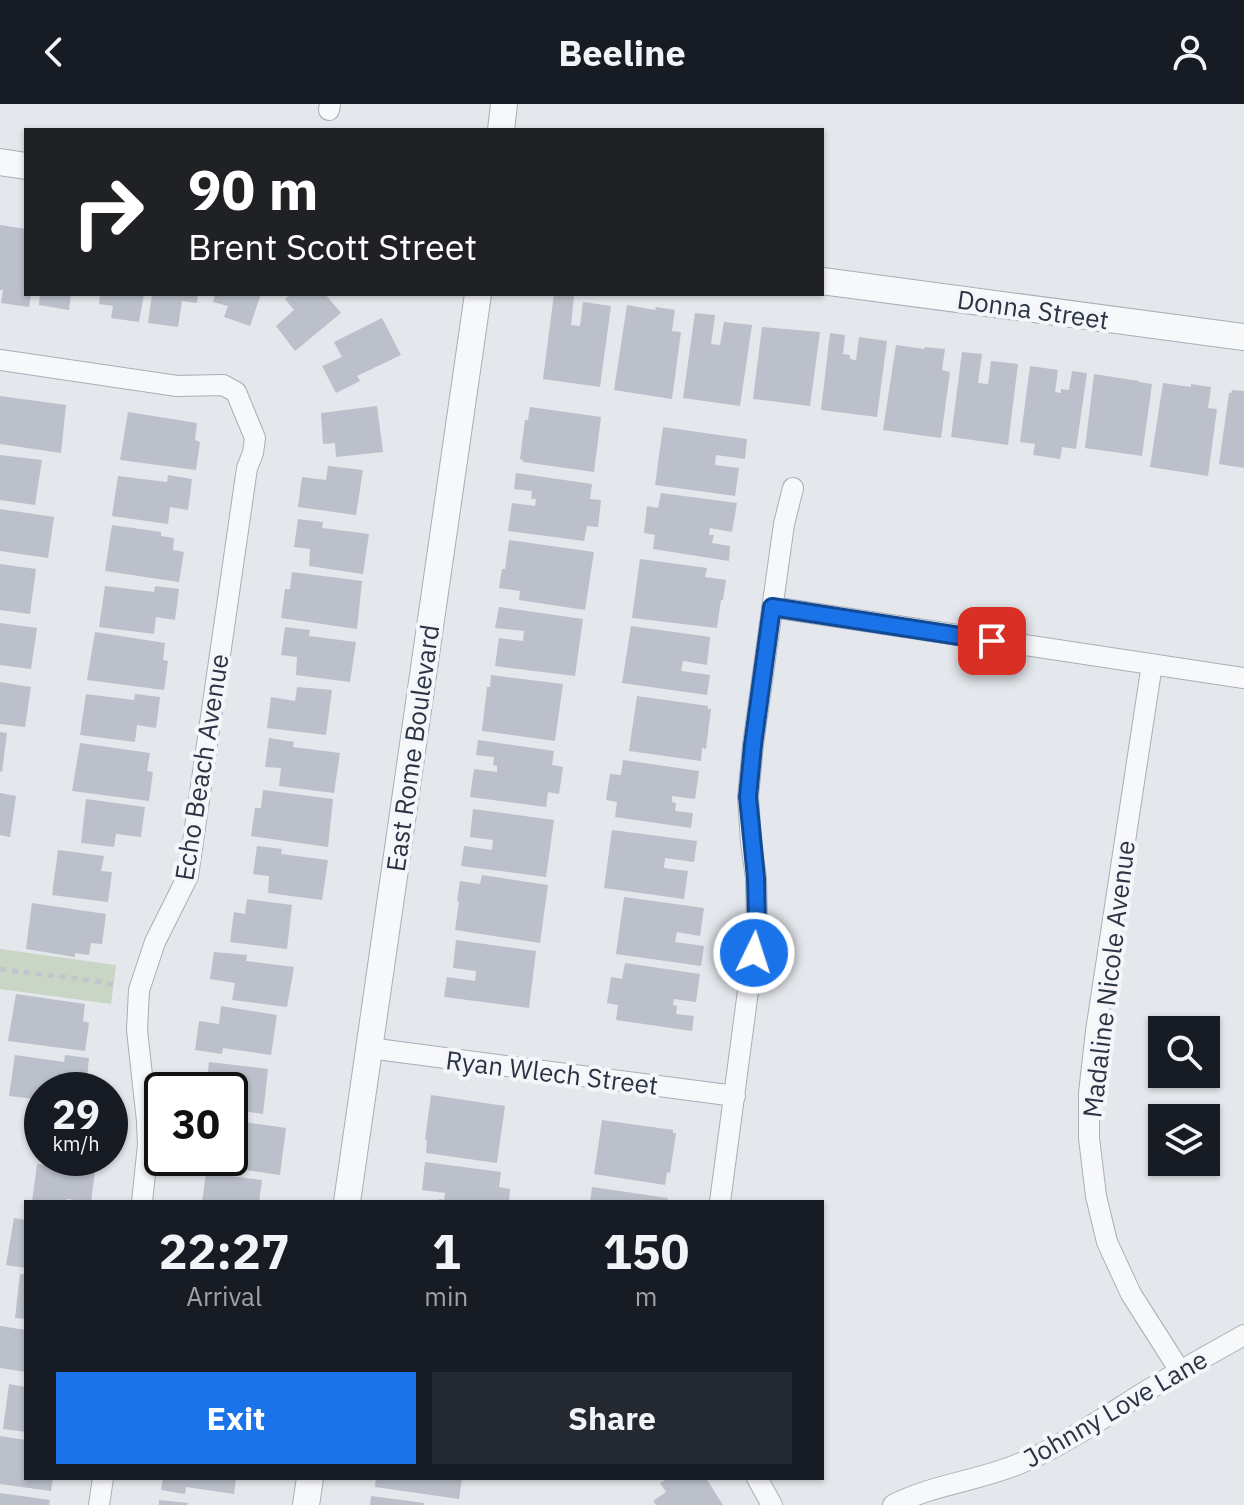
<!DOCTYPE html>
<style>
body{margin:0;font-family:"IBM Plex Sans",sans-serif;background:#242831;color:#f1f3f6;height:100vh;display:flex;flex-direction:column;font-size:30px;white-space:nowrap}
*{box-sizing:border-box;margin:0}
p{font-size:26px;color:#9ea1a6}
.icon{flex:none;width:44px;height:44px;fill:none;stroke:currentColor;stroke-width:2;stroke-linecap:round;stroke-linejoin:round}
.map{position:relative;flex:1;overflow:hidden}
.drawer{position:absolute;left:24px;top:1096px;width:800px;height:280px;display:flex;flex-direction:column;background:#171b24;border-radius:0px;box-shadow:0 2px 6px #0004}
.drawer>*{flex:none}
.top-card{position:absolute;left:24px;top:24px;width:800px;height:168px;border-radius:0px;box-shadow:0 2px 6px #0004;background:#202124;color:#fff;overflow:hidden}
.fabs{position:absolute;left:1148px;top:912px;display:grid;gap:16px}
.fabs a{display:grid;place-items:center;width:72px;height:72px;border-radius:0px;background:#171b24;box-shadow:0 2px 6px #0004;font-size:40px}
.speed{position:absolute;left:24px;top:968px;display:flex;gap:16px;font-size:40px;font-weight:700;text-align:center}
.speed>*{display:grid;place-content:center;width:104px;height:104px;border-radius:50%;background:#171b24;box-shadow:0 2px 6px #0004;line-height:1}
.speed small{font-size:20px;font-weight:400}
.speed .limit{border:4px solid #111;border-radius:12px;background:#fff;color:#111}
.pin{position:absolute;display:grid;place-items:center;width:68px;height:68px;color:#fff;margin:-34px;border-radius:16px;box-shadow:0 4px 12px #0006}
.me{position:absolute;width:88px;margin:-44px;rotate:4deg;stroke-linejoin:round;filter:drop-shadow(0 0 6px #0008)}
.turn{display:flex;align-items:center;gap:28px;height:168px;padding:0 32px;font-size:36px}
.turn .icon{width:104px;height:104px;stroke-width:2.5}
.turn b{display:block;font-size:56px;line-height:68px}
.eta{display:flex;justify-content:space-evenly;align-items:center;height:136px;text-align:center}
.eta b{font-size:48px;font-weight:700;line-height:56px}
.cta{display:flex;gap:16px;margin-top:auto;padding:16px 32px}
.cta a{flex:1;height:92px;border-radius:0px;background:#1a73e8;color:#fff;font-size:32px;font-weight:700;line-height:92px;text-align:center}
.cta a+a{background:#242831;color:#f1f3f6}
header{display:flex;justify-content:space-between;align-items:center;height:104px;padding:0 32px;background:#171b24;font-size:36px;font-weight:700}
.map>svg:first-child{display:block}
.green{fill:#c9d6c5}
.building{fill:#bbc0ca}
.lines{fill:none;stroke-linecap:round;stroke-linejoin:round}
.minor-casing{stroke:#a9aeb7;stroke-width:22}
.tertiary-casing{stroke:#a9aeb7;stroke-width:28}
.path{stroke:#c2c5cb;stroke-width:5;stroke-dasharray:6 6;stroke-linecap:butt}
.minor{stroke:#f7f8fa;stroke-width:20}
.tertiary{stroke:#f7f8fa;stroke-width:26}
.route-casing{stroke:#114b97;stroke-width:20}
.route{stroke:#1a73e8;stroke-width:14}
.labels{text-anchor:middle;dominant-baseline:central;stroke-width:8;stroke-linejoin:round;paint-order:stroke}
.street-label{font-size:26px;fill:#2b3445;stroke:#f4f6f9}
</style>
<header><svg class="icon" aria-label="back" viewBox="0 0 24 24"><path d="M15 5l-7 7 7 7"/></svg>Beeline<svg class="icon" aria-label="person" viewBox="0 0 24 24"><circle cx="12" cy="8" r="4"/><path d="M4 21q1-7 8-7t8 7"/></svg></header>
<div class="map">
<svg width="1244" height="1401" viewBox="0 0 1244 1401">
<rect width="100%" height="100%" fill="#e4e7ec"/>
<path class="green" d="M0 845 116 861 111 900 0 885Z"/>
<path class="building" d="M0 121 26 125V190H31L29 203 1 199 3 186H0Z
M40 190H71L69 206 39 201Z
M100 190H144L139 218 111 214 113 202 99 200Z
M152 190H198L197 199 182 197 178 223 148 219Z
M215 190H261L250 222 224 213 228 202 213 198Z
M291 190H325L341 209 295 247 276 222 294 206 285 195Z
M554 190 574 192 571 221 580 222 583 198 611 202 600 283 543 275Z
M627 201 655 206 656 203 675 206 672 227 681 228 672 295 614 286Z
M695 209 715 211 711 240 720 241 724 218 752 221 740 302 683 294Z
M382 214 401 251 357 272 360 277 336 289 322 262 342 253 334 238Z
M762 223 820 228 810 302 753 295Z
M830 229 845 231 843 250 850 251V255L856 256 859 233 887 237 877 313 821 306Z
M896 241 924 245 925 243 945 245 942 266 950 268 941 334 883 326Z
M962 248 982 250 978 279 988 280 991 257 1018 260 1008 341 951 333Z
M1030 262 1058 266 1055 288 1061 289V285L1069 286 1072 267 1087 269 1076 345 1062 343 1060 355 1033 351 1035 340 1020 338Z
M1094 270 1139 277V278L1152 280 1142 352 1085 344Z
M1163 279 1191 283V280L1211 283 1208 304 1217 305 1208 372 1150 363Z
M1232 286 1244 287V364L1219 360 1229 289H1231Z
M0 292 66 301 61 349 0 340Z
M377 302 383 348 336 353 335 339 323 340 321 309Z
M530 303 601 313 594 368 523 358V356L520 355 525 316H528Z
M128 308 197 319 195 336 200 338 196 366 120 356Z
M663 323 747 335 745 355 716 351 715 361 739 364 735 392 655 381Z
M0 351 42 356 35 401 0 396Z
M328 362 363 366 356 411 298 403 302 373 326 376Z
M516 369 592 380 590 395 601 396 598 423 587 422 584 437 508 427 512 399 535 402 536 395H531L532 387 514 385Z
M168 371 192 375 188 406 170 403 168 420 112 412 118 372 167 378Z
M661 389 737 399 732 428 710 424 709 431H714L712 439 730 442 729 457 653 445 655 431 644 429 647 402 658 404Z
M0 405 54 413 48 454 0 447Z
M298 415 323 418 322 424 369 430 363 470 309 462 310 445 294 443Z
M112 421 161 428V432L174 434 173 446 184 448 179 478 105 467Z
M509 436 594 448 585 506 519 496 520 487 499 484 502 465H505Z
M640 455 707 464 705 473 726 476 723 496H721L717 524 632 514Z
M0 460 36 465 30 510 0 506Z
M292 468 362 477 357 525 281 514 285 485H290Z
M105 482 154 488 155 482 179 485 175 516 156 513 154 530 99 523Z
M499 503 583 515 575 572 495 562 499 534 523 537 524 527 495 524Z
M0 519 37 524 31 565 0 561Z
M631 522 710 533 707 561 683 557 681 567 710 571 707 591 622 579Z
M285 523 310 526 309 532 356 538 350 578 296 571 297 553 281 551Z
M95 528 165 539 163 556 168 557 164 586 87 576Z
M491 571 563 580 555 637 482 627 487 583H490Z
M0 578 31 583 25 623 0 620Z
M297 583 332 586 326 631 267 624 271 593 295 597Z
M86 590 134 596 135 590 160 593 156 624 137 621 135 638 80 631Z
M637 592 708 602V605H711L706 645 702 644 701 657 629 647Z
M0 628 7 629 2 668 0 667Z
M269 634 294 638 293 643 340 649 334 689 279 682 281 664 265 663Z
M478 636 554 647 552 661 563 663 559 690 548 688 546 703 470 693 474 665 497 668V662L493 661 494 653 476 651Z
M80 639 150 649 147 667 153 668 149 697 72 687Z
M623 656 699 667 695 695 672 692V698L676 699 675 707 693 709 691 724 615 713 617 698 606 696 610 670 621 671Z
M263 686 333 695 328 743 251 732 255 704H261Z
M0 689 16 692 10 733 0 731Z
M86 695 145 703 141 733 116 730 114 743 81 739Z
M473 705 554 716 546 773 461 762 464 742 492 746 493 736 470 733Z
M612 726 697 737 694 758 665 754 664 764 688 767 684 795 604 784Z
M257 742 282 745 281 750 328 756 322 796 268 789 269 772 253 770Z
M58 746 104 752 101 767 112 768 108 798 52 791Z
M482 771 548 781 540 839 455 826 459 798 457 797 460 777 480 780Z
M624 793 704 804 700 832 677 828 675 838 704 842 701 862 616 850Z
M247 795 292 801 287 845 230 838 234 808 245 810Z
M32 799 106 810 102 840 91 839 89 851 75 849V853L26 845Z
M456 836 536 847 529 904 444 893 447 873 475 877 476 867 453 864Z
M214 848 247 851 246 857 294 863 287 903 232 896 235 879 210 875Z
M625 859 700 870 696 898 674 895 673 901 677 902 676 910 694 912 692 927 616 916 618 901 607 899 611 873 622 875Z
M16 890 85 900 83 917 89 919 85 947 8 937Z
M221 902 277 911 271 951 223 944 222 950 195 946 199 917 219 920Z
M15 951 64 958 65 951 89 954 86 985 67 982V986H42V996L9 992Z
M209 958 268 965 263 1010 230 1005V986H206Z
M431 991 505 1002 497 1059 426 1049 427 1036H425Z
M602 1016 673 1026V1029H676L670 1069 667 1068 665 1081 594 1070Z
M237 1017 286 1024 280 1071 206 1060V1054H230V1020H236Z
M425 1058 501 1068 499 1083 510 1085 509 1098H439V1095L444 1096 445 1089 422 1086Z
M37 1060 95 1067 91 1098 67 1095 66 1098H32Z
M206 1069 262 1076 259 1098H202Z
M592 1083 668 1094 667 1098H590Z
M14 1114 26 1116V1164L6 1161Z
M20 1170H26V1215L15 1214Z
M0 1222 26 1226V1268L0 1264Z
M9 1280 26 1283V1328L3 1325Z
M0 1332 26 1336V1374H53L51 1387 0 1380Z
M163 1374H236L234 1390 186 1383 185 1390 161 1386Z
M376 1374H462L459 1395 375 1383Z
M669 1374H706L723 1401H656L653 1397 666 1388 660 1379Z
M0 1389 50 1396 49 1401H0Z
M371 1392 424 1399V1401H370Z
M159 1396 188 1399 187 1401H159Z"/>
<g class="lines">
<g class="minor-casing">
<path id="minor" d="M329 6 330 0
M0 256 177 282 223 281 236 288 255 334 253 349 247 364 188 772 155 838 139 886 137 926 147 1017 148 1041 142 1098
M772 503 1244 574
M1152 560 1096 927 1089 989V1034L1096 1092 1107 1138 1131 1190 1180 1267
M369 944 735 992
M720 1098 757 819 756 774 751 738 748 693 753 641 784 420 793 384
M757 1374 772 1401
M99 1401 103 1374
M893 1401C934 1380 979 1377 1021 1359 1064 1341 1103 1314 1143 1289 1176 1269 1210 1250 1244 1231"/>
</g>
<g class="tertiary-casing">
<path id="tertiary" d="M501 26 504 0
M0 58 26 62
M822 177 1244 233
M347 1098 478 190
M306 1401 310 1374"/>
</g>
<path class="path" d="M0 865C40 871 80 873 119 882"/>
<use href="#minor" class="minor"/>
<use href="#tertiary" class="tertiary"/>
</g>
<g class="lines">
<g class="route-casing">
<path id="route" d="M754 849 757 819 756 774 748 693 753 641 772 503 992 537"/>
</g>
<use href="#route" class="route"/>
</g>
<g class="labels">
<g class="street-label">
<text transform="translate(1033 205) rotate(8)">Donna Street</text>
<text transform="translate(412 644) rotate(-82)">East Rome Boulevard</text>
<text transform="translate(201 663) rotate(-81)">Echo Beach Avenue</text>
<text transform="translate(1108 875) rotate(-83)">Madaline Nicole Avenue</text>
<text transform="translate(552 968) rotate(7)">Ryan Wlech Street</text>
<text transform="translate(1115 1304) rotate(-30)">Johnny Love Lane</text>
</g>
</g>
</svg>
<div class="fabs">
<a><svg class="icon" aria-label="search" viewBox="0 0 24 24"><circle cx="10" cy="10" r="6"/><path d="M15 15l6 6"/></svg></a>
<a><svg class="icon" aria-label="layers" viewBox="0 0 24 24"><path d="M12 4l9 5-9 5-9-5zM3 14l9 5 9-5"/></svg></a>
</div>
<div class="speed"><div>29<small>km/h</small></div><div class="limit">30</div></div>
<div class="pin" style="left:992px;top:537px;background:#d93025"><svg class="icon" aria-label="arrive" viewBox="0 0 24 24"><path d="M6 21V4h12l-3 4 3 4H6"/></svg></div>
<svg class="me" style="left:754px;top:849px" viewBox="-20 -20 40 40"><circle r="17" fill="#1a73e8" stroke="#fff" stroke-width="3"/><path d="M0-11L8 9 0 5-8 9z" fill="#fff"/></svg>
<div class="top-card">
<div class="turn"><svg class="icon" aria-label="right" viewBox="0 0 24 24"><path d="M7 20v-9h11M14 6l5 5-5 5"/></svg><div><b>90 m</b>Brent Scott Street</div></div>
</div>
<section class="drawer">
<div class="eta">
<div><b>22:27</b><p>Arrival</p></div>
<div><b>1</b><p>min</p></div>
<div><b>150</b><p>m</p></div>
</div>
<div class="cta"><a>Exit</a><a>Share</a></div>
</section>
</div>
